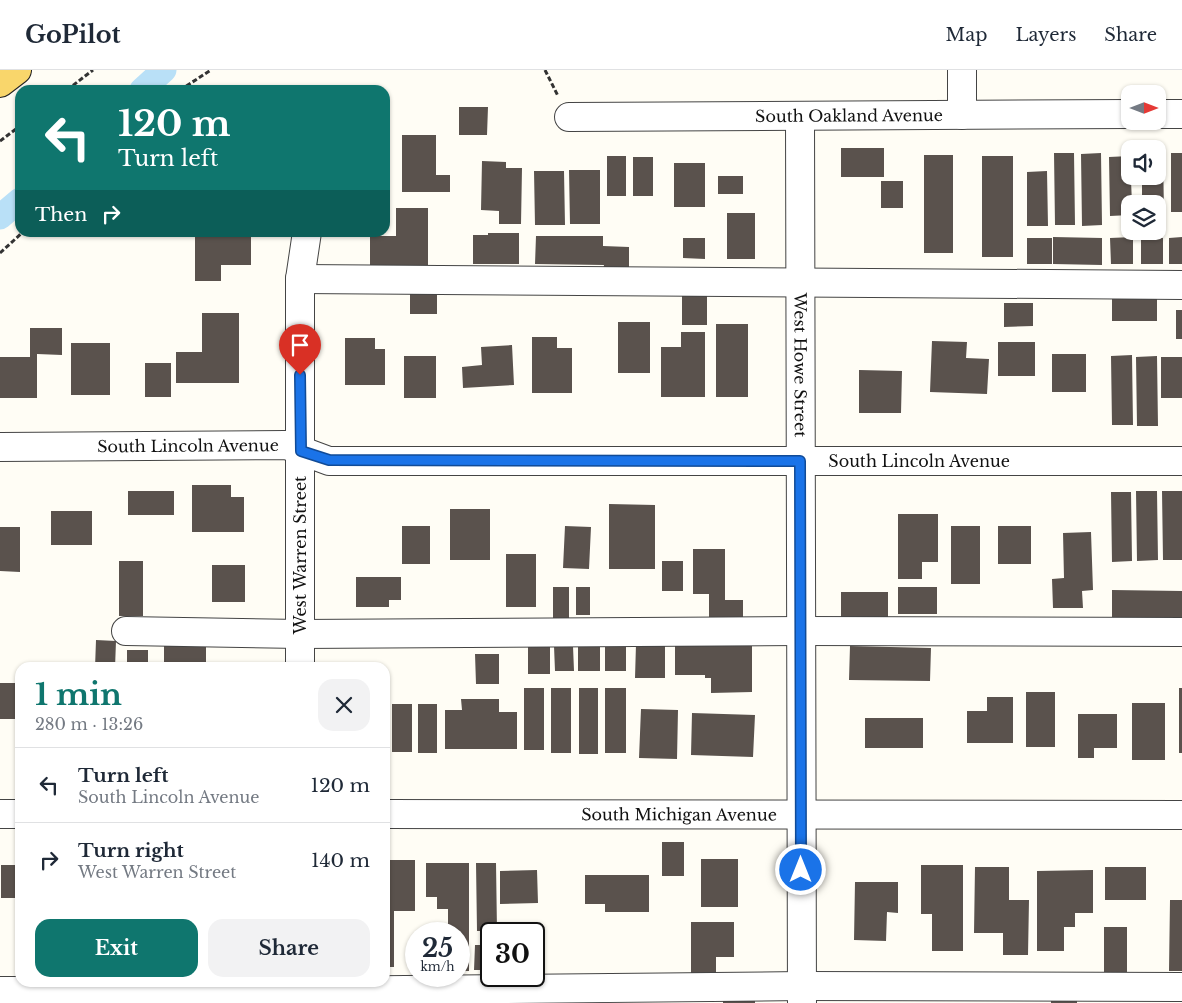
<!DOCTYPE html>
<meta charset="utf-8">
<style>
body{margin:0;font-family:"Libre Baskerville",serif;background:#f2f2f3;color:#1f2937;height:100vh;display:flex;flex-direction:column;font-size:19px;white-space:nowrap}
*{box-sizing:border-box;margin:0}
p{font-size:16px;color:#747a83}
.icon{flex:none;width:28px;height:28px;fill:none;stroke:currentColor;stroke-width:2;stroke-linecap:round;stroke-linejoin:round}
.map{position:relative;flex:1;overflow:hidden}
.details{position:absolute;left:15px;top:592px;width:375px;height:325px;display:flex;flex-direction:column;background:#fff;border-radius:15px;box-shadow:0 1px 4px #0004}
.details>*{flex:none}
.banner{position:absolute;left:15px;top:15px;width:375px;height:152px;border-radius:15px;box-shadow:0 1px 4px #0004;background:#0f766e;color:#fff;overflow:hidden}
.needle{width:32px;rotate:90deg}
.tools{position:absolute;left:1121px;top:15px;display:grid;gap:10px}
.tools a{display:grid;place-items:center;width:45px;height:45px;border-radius:10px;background:#fff;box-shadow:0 1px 4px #0004;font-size:25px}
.speed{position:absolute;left:405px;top:852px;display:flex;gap:10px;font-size:25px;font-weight:700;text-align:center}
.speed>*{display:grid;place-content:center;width:65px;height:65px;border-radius:50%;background:#fff;box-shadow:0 1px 4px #0004;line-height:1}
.speed small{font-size:12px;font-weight:400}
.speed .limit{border:2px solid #111;border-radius:8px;background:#fff;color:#111}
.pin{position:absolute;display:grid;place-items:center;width:42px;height:42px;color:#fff;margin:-51px -21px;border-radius:50% 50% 50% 0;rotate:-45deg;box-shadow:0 0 5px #0007}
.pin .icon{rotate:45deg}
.me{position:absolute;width:55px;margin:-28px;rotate:0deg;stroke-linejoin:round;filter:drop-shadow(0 0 4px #0008)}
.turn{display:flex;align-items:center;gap:18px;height:105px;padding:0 20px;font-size:22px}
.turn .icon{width:65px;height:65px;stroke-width:2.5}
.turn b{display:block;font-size:35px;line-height:42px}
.then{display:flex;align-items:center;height:48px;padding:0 20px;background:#0003;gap:10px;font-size:19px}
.round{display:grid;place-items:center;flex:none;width:52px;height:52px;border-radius:15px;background:#f2f2f3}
.summary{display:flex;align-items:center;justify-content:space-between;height:85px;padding:0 20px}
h1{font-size:30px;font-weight:800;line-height:38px;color:#0f766e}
.button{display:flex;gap:10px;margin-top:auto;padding:10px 20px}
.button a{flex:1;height:58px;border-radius:15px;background:#0f766e;color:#fff;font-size:20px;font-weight:800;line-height:58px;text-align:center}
.button a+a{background:#f2f2f3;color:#1f2937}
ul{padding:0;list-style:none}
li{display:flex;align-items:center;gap:15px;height:75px;padding:0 20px;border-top:1px solid #e0e1e3}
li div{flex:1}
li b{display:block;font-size:19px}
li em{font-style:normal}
header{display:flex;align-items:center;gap:30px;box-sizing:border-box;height:70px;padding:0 25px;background:#fff;border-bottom:1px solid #e0e1e3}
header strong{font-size:24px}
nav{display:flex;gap:28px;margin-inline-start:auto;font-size:18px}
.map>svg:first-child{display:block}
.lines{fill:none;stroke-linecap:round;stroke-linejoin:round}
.canal{stroke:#b9e0f7;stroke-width:25}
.building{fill:#5a524d}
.minor-casing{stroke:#444;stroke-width:30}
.major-casing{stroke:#222;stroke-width:30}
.path{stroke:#333;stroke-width:3;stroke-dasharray:5 2.5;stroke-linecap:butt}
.minor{stroke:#fff;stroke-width:28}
.major{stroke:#f9d66b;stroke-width:28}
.route-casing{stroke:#114b97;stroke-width:12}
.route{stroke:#1a73e8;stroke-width:9}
.labels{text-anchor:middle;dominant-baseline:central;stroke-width:5;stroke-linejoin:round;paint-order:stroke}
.street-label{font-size:16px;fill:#111;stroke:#fff}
</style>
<header>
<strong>GoPilot</strong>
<nav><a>Map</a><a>Layers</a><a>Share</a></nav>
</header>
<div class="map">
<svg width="1182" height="933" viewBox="0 0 1182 933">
<rect width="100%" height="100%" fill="#fffdf5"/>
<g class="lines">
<path class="canal" d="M142 20 164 0
M0 147 20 130"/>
</g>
<path class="building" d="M459 37H488L487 65H459Z
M402 65H436V105H450V122H402Z
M841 78H884V107H841Z
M1054 83H1074L1075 155H1055Z
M1101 83 1102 155 1082 156 1081 84Z
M1171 83H1182V142H1171Z
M1158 84H1163L1164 143H1158V134H1142V106H1158Z
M924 85H953V183H924Z
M607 86H626V126H607Z
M982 86H1013V187H982Z
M1130 86 1132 134H1130V145L1110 146 1109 87Z
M633 87H653V126H633Z
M482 91 506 92V98H522L521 154H499V141L481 140Z
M674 93H705V137H674Z
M569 100H600V154H570Z
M534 101H564L565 155H535Z
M1047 101 1048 156H1027V102Z
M718 106H743V124H718Z
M881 111H903V138H881Z
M396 138H428V195H370V166H396Z
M727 143H755V189H727Z
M488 163H519V194H473V165H488Z
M195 164H251V195H221V211H195Z
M536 166H603V176L629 177V200H603L604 195 535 194Z
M1053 167 1102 168V195L1053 194Z
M1133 167V194H1111L1110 168Z
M1182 167V194H1169V168Z
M683 168H705V189L683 188Z
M1027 168H1052V194H1027Z
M1141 168H1163V194H1141Z
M410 215H437V244H410Z
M682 226H707V255H682Z
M1112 226H1157V251H1112Z
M1004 233H1033V256L1004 257Z
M1176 240H1182V269H1176Z
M202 243H239V313H176V282H202Z
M618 252H650V303H618Z
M716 254H748V327H716Z
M30 258H62V285L37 284V328H0V287H30Z
M681 262H705V327H661V277H681Z
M532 267H557V278H572V323H532Z
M345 268H375V279H385V315H345Z
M932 271 967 272 966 288 989 289 987 324 930 322Z
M998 272H1035V306H998Z
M71 273H110V325H71Z
M512 275 514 315 463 318 462 297 482 295 481 277Z
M1052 284H1086V322H1052Z
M1132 285 1133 355H1112L1111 286Z
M404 286H436V328H404Z
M1157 286 1158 356H1137L1136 287Z
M1161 287H1182V328H1161Z
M145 293H171V327H145Z
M859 300 902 301 901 343H859Z
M192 415H231V427H244V462H192Z
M128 421H174V445H128Z
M1136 421H1157L1158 490 1137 491Z
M1162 421H1182V490H1163Z
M1111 422H1131L1132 491 1112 492Z
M609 434 655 435V499H609Z
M450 439H490V490H450Z
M51 441H92V475H51Z
M898 444H938V492H922V509H898Z
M402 456H430V494H402Z
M565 456 591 457 589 499 563 498Z
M951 456H980V514H951Z
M998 456H1031V494H998Z
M0 457H20V502L0 501Z
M1091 462 1093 520 1082 521 1083 538H1053L1052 509 1064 508 1063 463Z
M693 479H725V530H743V554H709V524H693Z
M506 484H536V537H506Z
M119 491H143V546H119Z
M662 491H683V521H662Z
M212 495H245V532H212Z
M356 507H401V530H389V537H356Z
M553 517H569V548H553Z
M576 517H590V545H576Z
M898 517H937V544H898Z
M1112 520 1182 521V550L1112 549Z
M841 522H888V555H841Z
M96 570 116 571 115 598H95Z
M164 572H206V594H164Z
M675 572H752V622L711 623V608H705V605H675Z
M636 574H665V608H635Z
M578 575H600V601H578Z
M605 575H626V601H605Z
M528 576 550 577V604H528Z
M554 576H573L574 601H555Z
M850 576 931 578 930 611 849 610Z
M127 580H148V598H127Z
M475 584H499V614H476Z
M0 613H20V649H0Z
M524 618H544V680H524Z
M551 618H571V683H551Z
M579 618H598V684H579Z
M605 618H626V683H605Z
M1179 618H1182V683H1179Z
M1026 622H1055V677H1026Z
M987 627H1013V673H967V641H987Z
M461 629H499V642H517V679H445V640H462Z
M1132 633H1165V690H1132Z
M392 634H412V682H392Z
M418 634H437V683H418Z
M641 639 678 640 677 689 639 688Z
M692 643 755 645 753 687 691 685Z
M1078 644H1117V678H1094V688H1078Z
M865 648H923V678H865Z
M662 772H684V806H662Z
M701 789H738V837H701Z
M385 790H415V841H394V897H385Z
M426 793H469V901H459V864H448V839H437V827H426Z
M476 793H496L497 861H477Z
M1 795H20V828H1Z
M921 795H963V881H932V844H921Z
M975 797H1009V830H1029L1028 885H1003V863H974Z
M1105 797H1146V830H1105Z
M537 800 538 833 500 834V801Z
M1093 800V843H1075V857H1064V881H1037V801Z
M585 805H649V842H605V834H585Z
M855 812H898V843L887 842 886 871 854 870Z
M1170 830H1182V901H1169Z
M691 852H734V887H716V903H691Z
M1104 857H1127V908H1104Z
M475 875H491V900H474Z
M1051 920H1077V933H1051Z
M723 925H755V933H723Z"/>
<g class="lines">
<g class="minor-casing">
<g id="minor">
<path d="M962 0V45"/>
<path d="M1158 44H1182"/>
<path id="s1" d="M800 46 802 933"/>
<path id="s2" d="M569 47 1130 44"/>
<path d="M300 209 1182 215"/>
<path id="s3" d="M0 377 286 375 329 391H1182"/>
<path d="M126 561 300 564 801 561 1182 562"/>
<path d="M300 598V209L307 162"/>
<path d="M0 744H20"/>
<path id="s4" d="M385 744 1182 745"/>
<path d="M0 921H301L802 916 1182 917"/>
</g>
</g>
<g class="major-casing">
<path id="major" d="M0 13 17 0"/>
</g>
<path class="path" d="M545 0 558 26
M67 20 93 0
M180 20 211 0
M0 71 20 56
M0 183 23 162"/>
<use href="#minor" class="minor"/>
<use href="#major" class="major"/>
</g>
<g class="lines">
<g class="route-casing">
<path id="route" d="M300 305 301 381 329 390 800 391 801 800"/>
</g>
<use href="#route" class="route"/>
</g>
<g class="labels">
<g class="street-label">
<text stroke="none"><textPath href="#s2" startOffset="280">South Oakland Avenue</textPath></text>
<text stroke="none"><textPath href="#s1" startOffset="249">West Howe Street</textPath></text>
<text stroke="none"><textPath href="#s3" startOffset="188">South Lincoln Avenue</textPath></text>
<text stroke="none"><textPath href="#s3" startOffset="922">South Lincoln Avenue</textPath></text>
<text transform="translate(300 485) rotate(-90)">West Warren Street</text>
<text stroke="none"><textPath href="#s4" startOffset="294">South Michigan Avenue</textPath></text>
</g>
</g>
</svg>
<div class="tools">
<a><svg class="needle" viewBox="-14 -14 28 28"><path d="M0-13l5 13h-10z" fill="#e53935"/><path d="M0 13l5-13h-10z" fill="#747a83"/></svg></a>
<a><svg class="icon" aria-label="sound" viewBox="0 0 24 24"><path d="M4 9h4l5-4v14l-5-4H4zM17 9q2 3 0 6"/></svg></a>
<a><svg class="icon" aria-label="layers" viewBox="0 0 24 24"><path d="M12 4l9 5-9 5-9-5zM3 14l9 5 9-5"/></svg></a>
</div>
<div class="speed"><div>25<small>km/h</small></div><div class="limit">30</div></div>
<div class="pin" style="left:300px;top:305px;background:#d93025"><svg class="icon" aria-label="arrive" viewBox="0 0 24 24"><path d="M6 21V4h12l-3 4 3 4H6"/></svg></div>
<svg class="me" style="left:801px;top:800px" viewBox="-20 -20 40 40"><circle r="17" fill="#1a73e8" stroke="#fff" stroke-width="3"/><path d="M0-11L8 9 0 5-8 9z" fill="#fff"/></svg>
<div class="banner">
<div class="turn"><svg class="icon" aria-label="left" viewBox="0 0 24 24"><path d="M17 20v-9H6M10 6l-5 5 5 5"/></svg><div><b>120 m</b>Turn left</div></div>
<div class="then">Then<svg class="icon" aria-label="right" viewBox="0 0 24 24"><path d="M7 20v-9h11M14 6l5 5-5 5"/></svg></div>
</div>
<section class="details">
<div class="summary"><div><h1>1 min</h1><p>280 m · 13:26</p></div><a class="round"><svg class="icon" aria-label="close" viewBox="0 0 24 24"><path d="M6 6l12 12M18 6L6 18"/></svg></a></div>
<ul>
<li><svg class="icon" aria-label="left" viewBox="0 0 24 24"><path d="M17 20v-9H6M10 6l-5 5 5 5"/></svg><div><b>Turn left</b><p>South Lincoln Avenue</p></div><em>120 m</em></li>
<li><svg class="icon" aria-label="right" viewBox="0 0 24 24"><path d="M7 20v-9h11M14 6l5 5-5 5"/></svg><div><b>Turn right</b><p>West Warren Street</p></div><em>140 m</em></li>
</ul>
<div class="button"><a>Exit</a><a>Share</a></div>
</section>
</div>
